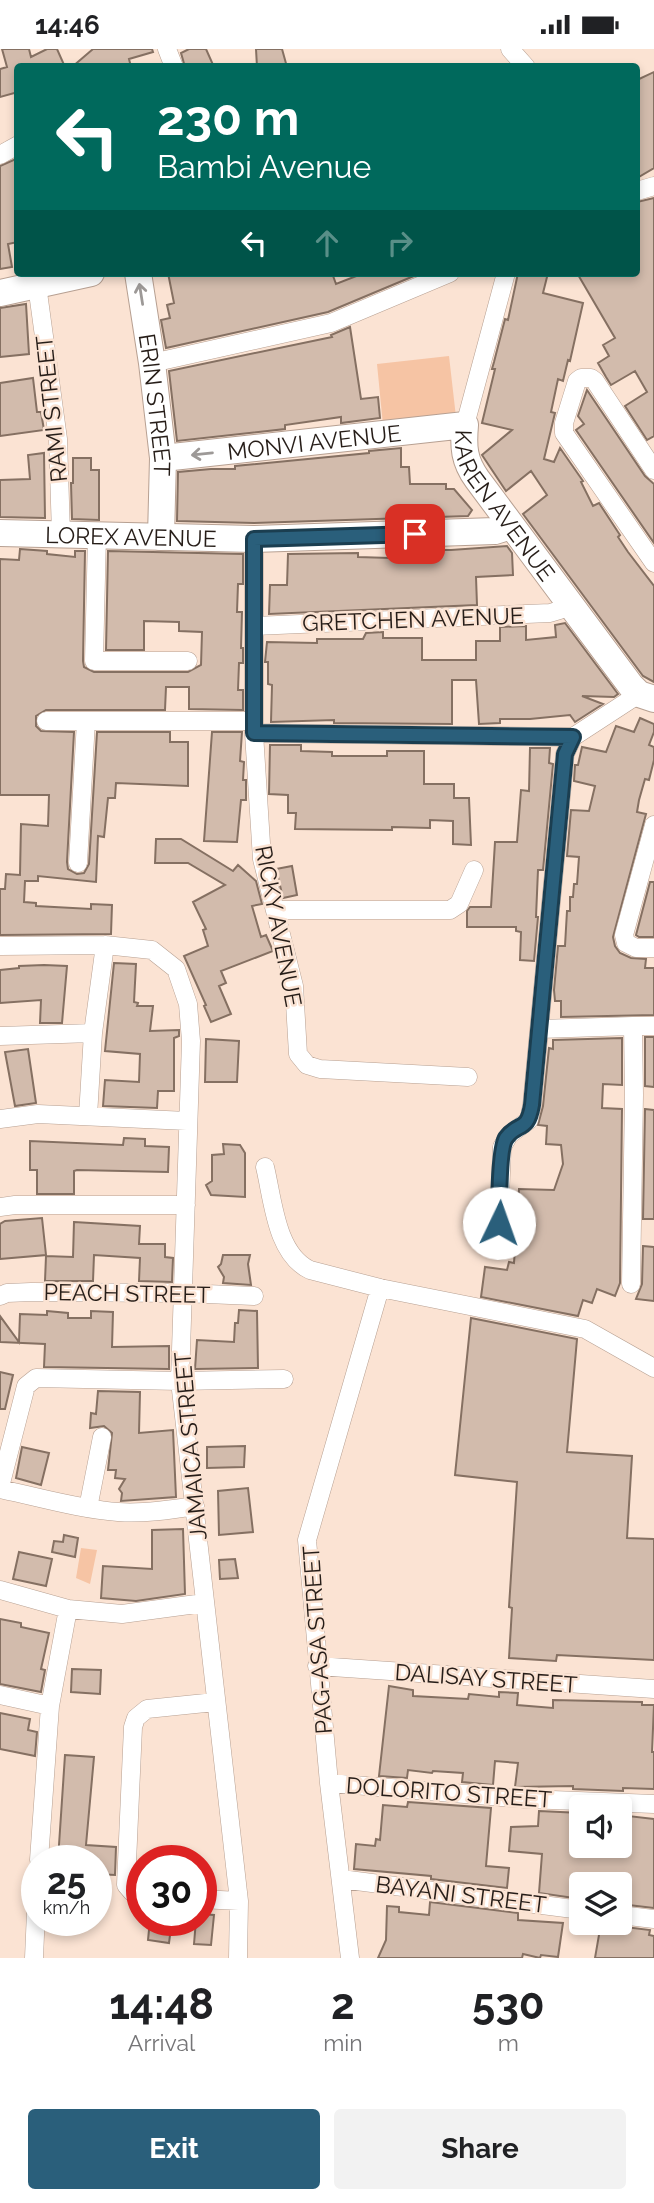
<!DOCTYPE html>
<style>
body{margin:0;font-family:Raleway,sans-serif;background:#f2f2f2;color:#202124;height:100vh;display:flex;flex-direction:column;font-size:26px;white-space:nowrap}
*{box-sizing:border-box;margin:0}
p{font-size:23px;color:#757577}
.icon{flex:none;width:38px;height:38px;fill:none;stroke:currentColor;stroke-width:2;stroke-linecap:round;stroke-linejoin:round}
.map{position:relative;height:1909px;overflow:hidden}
.drawer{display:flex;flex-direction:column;background:#fff;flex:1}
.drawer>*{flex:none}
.top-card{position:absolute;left:14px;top:14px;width:626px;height:214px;border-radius:7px;box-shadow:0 4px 10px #0003;background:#00695c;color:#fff;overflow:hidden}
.controls{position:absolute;left:569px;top:1746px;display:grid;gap:14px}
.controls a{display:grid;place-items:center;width:63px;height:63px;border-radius:7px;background:#fff;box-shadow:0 4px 10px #0003;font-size:35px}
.speed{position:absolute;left:21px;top:1796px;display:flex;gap:14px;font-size:35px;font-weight:700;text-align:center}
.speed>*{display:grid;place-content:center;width:91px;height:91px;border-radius:50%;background:#fff;box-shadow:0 4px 10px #0003;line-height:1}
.speed small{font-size:18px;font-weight:400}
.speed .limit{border:10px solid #d22;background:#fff;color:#111}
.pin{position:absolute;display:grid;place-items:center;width:60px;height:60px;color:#fff;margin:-30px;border-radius:14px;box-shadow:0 4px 10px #0006}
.me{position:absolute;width:77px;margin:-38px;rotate:3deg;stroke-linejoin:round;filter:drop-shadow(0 0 5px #0008)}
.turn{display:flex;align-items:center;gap:24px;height:147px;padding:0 28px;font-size:32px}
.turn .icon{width:91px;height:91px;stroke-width:2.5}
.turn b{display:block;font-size:49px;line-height:60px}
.lanes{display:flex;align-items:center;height:66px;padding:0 28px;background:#0003;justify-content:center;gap:35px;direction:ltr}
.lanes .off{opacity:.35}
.eta{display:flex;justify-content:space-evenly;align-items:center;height:119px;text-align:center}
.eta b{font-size:42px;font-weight:700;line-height:49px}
.action{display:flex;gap:14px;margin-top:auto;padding:14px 28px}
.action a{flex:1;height:80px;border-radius:7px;background:#2a5f7b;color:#fff;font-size:28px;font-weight:700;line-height:80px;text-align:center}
.action a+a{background:#f2f2f2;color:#202124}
.status{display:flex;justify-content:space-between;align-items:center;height:49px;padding:0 35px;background:#fff;direction:ltr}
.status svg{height:19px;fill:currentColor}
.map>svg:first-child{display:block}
.green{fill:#f6c4a4}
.building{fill:#d2bbac;stroke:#857062;stroke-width:2}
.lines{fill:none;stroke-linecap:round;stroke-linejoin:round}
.street-casing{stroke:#b7a092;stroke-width:19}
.secondary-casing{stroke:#b7a092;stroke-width:28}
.street{stroke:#fff;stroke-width:18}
.secondary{stroke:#fff;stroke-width:26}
.oneway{stroke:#9d9997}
.route-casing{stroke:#1b3e50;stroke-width:18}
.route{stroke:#2a5f7b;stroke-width:12}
.labels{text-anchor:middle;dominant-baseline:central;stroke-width:5;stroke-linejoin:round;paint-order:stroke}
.street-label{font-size:23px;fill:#261d18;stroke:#fbe3d3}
</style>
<div class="status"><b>14:46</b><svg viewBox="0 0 49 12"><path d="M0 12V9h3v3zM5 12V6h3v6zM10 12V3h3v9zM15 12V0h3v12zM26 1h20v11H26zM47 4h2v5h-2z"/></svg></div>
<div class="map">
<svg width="654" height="1909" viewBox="0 0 654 1909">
<rect width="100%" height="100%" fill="#fbe3d3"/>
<path class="green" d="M449 307 456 368 383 376 377 315Z
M81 1499 97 1501 90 1535 76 1529Z"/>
<path class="building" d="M2 0H29L31 8 47 0H57L65 18H18V43L0 48V20L7 18Z
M93 0H152L153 3 129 10 131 18H72Z
M189 0H206L214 18H185L181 4Z
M256 0H282L287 18H257Z
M654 23V119L637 129V31Z
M18 109V193L8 195 12 218 0 220V117Z
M654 149V387L647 391 625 357 647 343 635 322 611 336 606 328 598 314 609 307 603 296 615 289 577 224H637V153Z
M168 224H332L336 235 364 224H421L328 263 166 299 161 271 170 269 167 256 174 254Z
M518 224H548L543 244 583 254 570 312 568 311 563 332 558 330 551 363 555 364 544 410 554 413 560 399 583 432 581 433 593 457 599 454 620 486 618 488 628 503 654 537V633L643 627 523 465 547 446 531 422 506 442 482 406 512 381 482 374 495 320H492L494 313 505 270 508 271Z
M26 255 29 305 0 308V259Z
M350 278 361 350 378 348 380 369 341 374V368L285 376V380L177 392 169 322 332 288 331 286Z
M33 329 37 363H41L44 381 0 387V334Z
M587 341 645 427 654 435V494L576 381 584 375 578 367Z
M401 399V418H409L410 435H446V440H454L472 461 468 467 254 474 177 472 178 423 211 420H235V417L369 404V402Z
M44 404 45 469 0 468V431L30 430 28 406Z
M73 409H91V421H99V471L72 470 71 434H73Z
M507 497 512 504 513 526 476 528 477 556 269 565 270 536H287L288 505 358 504V508L390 509V501H451Z
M20 500 47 502V505L75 508V502H85L83 612 84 618 94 623H188L201 616 202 583 179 582V573L144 572V601H106L108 502 243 505V535H238L237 563H242L241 599H243V614H239L238 641H243V661L189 660V638H166L165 661H46L36 667V677L41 682 74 683 67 813 68 820 77 825 84 824 89 815 97 683H170V693H188V737L116 734 115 749H108L104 788 98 787 96 833 38 827V832H25L24 853 36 854V857L91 860V855L112 856 111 885 0 886V840H5L6 825 20 826 21 775 48 777 49 746H0V510L19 511Z
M565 574 618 645 614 648 582 647 603 655 575 673 570 666 530 670H500V674L479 675 476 631H452V675L334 674V671L271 673 272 636 268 635V613H265L267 593 317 594V590H363L366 584 383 583V589H422V611H476V592H500V578L526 577V591L556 588 555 576Z
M640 669 654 675V683L649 696 654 698V711L649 731 645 730 639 751 637 763 646 765 613 888 615 897 620 904 631 909 646 910 645 919H654V966L561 968V952H555L554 941 558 897H565L567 862H570V848H573L574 835H577L579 808 567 807 571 761 589 762 595 737 574 732 575 716H578L582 698 606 703 616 677 634 683Z
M212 683H242L240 712 244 713 243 731H246V751H241L237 793 204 792Z
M270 696H301V702L332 703V707H387V702H424V735H454V749H469L471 796 453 795V772L430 771V779L392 778V781L295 780 296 764H288V746L269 745Z
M530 699H550L549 714 553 715 543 821H538L536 868H538L534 912 520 911 521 883 516 882V878H467V862L470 858H491L495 793H517L521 741 529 742Z
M156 790H181L233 822 238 816 256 832 262 855 252 857 261 888 266 886 273 902 221 922 226 934 219 937 231 965 211 973 204 957 206 956 184 907 208 897 203 881 206 880 193 853 225 836 188 814H155Z
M292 817 297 846 283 849 276 820Z
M650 833H654V888H639L636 886Z
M114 914 136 915 134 953 138 954 137 957H153L150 982 179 981V987L174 989V1042H158L157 1059 103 1057 105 1031 139 1033 140 1005 105 1002Z
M44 916 67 917 62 974H40L41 951 0 954V921L19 919V917Z
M645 988H654V1038L645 1037Z
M622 989V1036L603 1035 602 1059 622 1060 620 1234 615 1247 597 1240 592 1254 583 1251 578 1267 481 1248 485 1218 507 1221 509 1213 514 1214 519 1140 554 1141 563 1115 561 1096 546 1095 547 1077 538 1076 543 1057 549 999 553 1000V991Z
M206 990 239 992 237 1033H205Z
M28 1000 36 1054 15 1057 5 1003Z
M645 1060 654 1061V1170H643Z
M124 1089 145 1090V1097L169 1098 168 1123 77 1121 74 1122V1145H37V1121H30V1092L123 1096Z
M223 1095 240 1096 245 1104V1148L211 1146 206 1136 212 1132V1106L224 1105Z
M42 1169 46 1206 0 1210V1175L5 1172Z
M74 1173 140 1177 139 1195H165V1208L173 1209 172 1233 139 1232 140 1209 94 1206 93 1232H45L46 1207 73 1208Z
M643 1197 654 1198V1252L636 1250 642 1235Z
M223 1206H250L248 1215 251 1236 223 1234 224 1228 218 1218 221 1215Z
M239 1261 257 1262 258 1319 195 1320 197 1291 234 1293 235 1274H238Z
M47 1262 68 1264V1269H91V1262L113 1263 112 1298 169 1297V1320L44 1318 45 1295 0 1293V1267L19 1293 20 1265 47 1266Z
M471 1269 577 1290 567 1403 632 1407 627 1489 654 1490V1611L557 1606 556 1612 509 1609 512 1559 509 1558 517 1433 455 1426Z
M0 1323 13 1326 5 1360H0Z
M98 1342 140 1343 139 1384 173 1381 176 1448 121 1452 122 1444 119 1440 125 1430 115 1429 116 1421H108L112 1384 104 1377 90 1379 91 1364 96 1365Z
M245 1397 244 1418 207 1419V1398Z
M22 1398 49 1404 41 1436 16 1429Z
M248 1439 253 1483 219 1486 218 1442Z
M183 1480 185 1545 136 1552 101 1549 103 1517 152 1520V1481Z
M64 1486 78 1489 75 1508 52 1503 54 1492 63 1493Z
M19 1503 52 1510 46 1537 13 1530Z
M235 1510 238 1529 220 1530 219 1511Z
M0 1570 21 1574V1578L49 1584 41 1620 45 1621 41 1643 0 1635Z
M72 1620 101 1621 100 1645 71 1643Z
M389 1637 413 1641V1647L468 1650 469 1645 499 1648V1643L518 1644 517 1656 553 1659V1651L642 1653V1656H654L652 1703H654V1740L623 1739V1742L573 1740V1737L515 1738 518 1714 495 1712 493 1736 462 1733 463 1724 433 1722 432 1724 408 1721 407 1729 379 1727Z
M0 1664 30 1670 28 1681 37 1683 35 1707 0 1700Z
M65 1706 94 1708 86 1796 116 1798 115 1826 96 1825V1811H58Z
M408 1753 491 1759 486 1817 509 1819 507 1839 431 1830V1827L354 1820 356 1795 375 1797 376 1790 380 1791 383 1756 407 1758Z
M539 1762 581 1764V1797H620V1766L654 1770V1859L620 1855V1836H581V1850L539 1844 542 1805 509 1802 511 1778 538 1777Z
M430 1853 518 1864V1871L563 1874 558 1908 541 1906 540 1909 523 1905 522 1909H378L386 1891 387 1857 399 1858V1863L429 1866Z
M201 1865 214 1866 211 1896 194 1895 196 1871H201Z
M150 1871H172L169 1894 148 1891Z
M625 1878 650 1881 649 1886 654 1887V1909H595L600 1880 624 1883Z"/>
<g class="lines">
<g class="street-casing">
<path id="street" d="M167 0 174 18
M510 0 526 18
M0 106 18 96
M637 142 654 137
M37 236 58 390 61 485
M152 314 331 274 450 224
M465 376 506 224
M654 421 595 332 591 329H581L577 332 564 374V384L654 514
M97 486 94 612H188
M254 490V684L262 810 294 937 298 1005 307 1016 320 1020 468 1028
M255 577 550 564 560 561 568 553
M46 672H254
M254 684 573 688
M654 776 624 886 626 894 636 899H654
M78 814 86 672
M276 861H450L459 855 474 821
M0 897 105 896 152 901 176 920 188 955 191 992 180 1332 239 1852 238 1909
M633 977H654
M540 980 633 977 634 1046 631 1235
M0 987 93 984
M88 1067 93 984 105 896
M0 1070 38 1065 187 1072
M265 1118C273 1151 276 1205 310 1221L380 1239 585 1280 654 1319
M0 1158 15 1156H186
M499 1174 502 1098 509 1086 529 1071 532 1056 565 705 573 688 639 645
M0 1247 7 1244 31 1243 183 1244 254 1247
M0 1438 26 1337 36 1329 180 1332 284 1330
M0 1440C39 1448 79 1460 118 1463 143 1465 170 1461 195 1457
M88 1459 102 1388
M0 1541 68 1560 122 1565 204 1554
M317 1617 654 1640
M0 1646 50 1657
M329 1734 527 1750 654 1755
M39 1811 50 1657 68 1560
M341 1830 581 1861
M142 1847 132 1843 126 1836 133 1678 136 1669 147 1660 215 1653
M201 1850 239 1852
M620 1866 654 1870
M34 1909 37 1840
M350 1909 329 1734 307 1491 380 1239"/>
</g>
<g class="secondary-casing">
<g id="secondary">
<path id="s1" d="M138 224 152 314 163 409 161 488"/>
<path d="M0 244 91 224"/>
<path id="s2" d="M163 409 465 376C463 398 464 412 477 430L631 637 639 645 654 650"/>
<path id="s3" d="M0 484 254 490 495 482 511 477"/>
</g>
</g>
<use href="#street" class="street"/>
<use href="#secondary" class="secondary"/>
</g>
<defs><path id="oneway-shaft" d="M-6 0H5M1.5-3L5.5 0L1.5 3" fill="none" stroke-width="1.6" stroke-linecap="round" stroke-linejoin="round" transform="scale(1.75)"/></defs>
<g class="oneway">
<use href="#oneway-shaft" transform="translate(141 245) rotate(-99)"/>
<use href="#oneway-shaft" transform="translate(202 405) rotate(174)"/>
</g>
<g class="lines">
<g class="route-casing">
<path id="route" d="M415 485 254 490V684L573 688 565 705 532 1056C527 1085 518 1072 506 1089 499 1099 499 1159 499 1174"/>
</g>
<use href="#route" class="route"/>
</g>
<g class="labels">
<g class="street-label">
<text stroke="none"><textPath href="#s1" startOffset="133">ERIN STREET</textPath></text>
<text transform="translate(51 360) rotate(-96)">RAMI STREET</text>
<text stroke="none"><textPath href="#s2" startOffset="152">MONVI AVENUE</textPath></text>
<text stroke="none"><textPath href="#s2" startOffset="396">KAREN AVENUE</textPath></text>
<text stroke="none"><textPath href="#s3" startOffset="131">LOREX AVENUE</textPath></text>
<text transform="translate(413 570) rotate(-2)">GRETCHEN AVENUE</text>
<text transform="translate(279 877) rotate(79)">RICKY AVENUE</text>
<text transform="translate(127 1244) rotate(1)">PEACH STREET</text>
<text transform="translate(190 1397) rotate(-95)">JAMAICA STREET</text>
<text transform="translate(317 1591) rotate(-94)">PAG-ASA STREET</text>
<text transform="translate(486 1629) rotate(4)">DALISAY STREET</text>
<text transform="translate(449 1743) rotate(4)">DOLORITO STREET</text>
<text transform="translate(461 1845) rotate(7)">BAYANI STREET</text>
</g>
</g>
</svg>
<div class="controls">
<a><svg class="icon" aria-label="sound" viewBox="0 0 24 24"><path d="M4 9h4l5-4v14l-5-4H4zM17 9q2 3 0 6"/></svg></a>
<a><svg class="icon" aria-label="layers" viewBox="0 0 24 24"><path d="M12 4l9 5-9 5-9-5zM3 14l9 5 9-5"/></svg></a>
</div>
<div class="speed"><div>25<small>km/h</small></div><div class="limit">30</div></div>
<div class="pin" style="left:415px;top:485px;background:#d93025"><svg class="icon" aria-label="arrive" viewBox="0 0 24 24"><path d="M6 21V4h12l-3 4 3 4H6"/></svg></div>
<svg class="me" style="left:499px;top:1174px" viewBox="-20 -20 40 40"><circle r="19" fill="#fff"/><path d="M0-13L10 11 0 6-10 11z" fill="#2a5f7b"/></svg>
<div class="top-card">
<div class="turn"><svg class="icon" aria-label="left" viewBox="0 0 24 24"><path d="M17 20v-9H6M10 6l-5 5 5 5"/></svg><div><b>230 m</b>Bambi Avenue</div></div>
<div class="lanes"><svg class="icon" aria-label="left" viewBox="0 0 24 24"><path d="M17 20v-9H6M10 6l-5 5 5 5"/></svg><svg class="icon off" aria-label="ahead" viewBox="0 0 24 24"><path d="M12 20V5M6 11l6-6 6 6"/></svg><svg class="icon off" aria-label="right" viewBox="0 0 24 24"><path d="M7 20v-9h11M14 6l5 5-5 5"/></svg></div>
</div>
</div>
<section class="drawer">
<div class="eta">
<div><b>14:48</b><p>Arrival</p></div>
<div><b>2</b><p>min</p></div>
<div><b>530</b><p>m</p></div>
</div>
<div class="action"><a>Exit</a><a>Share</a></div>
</section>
